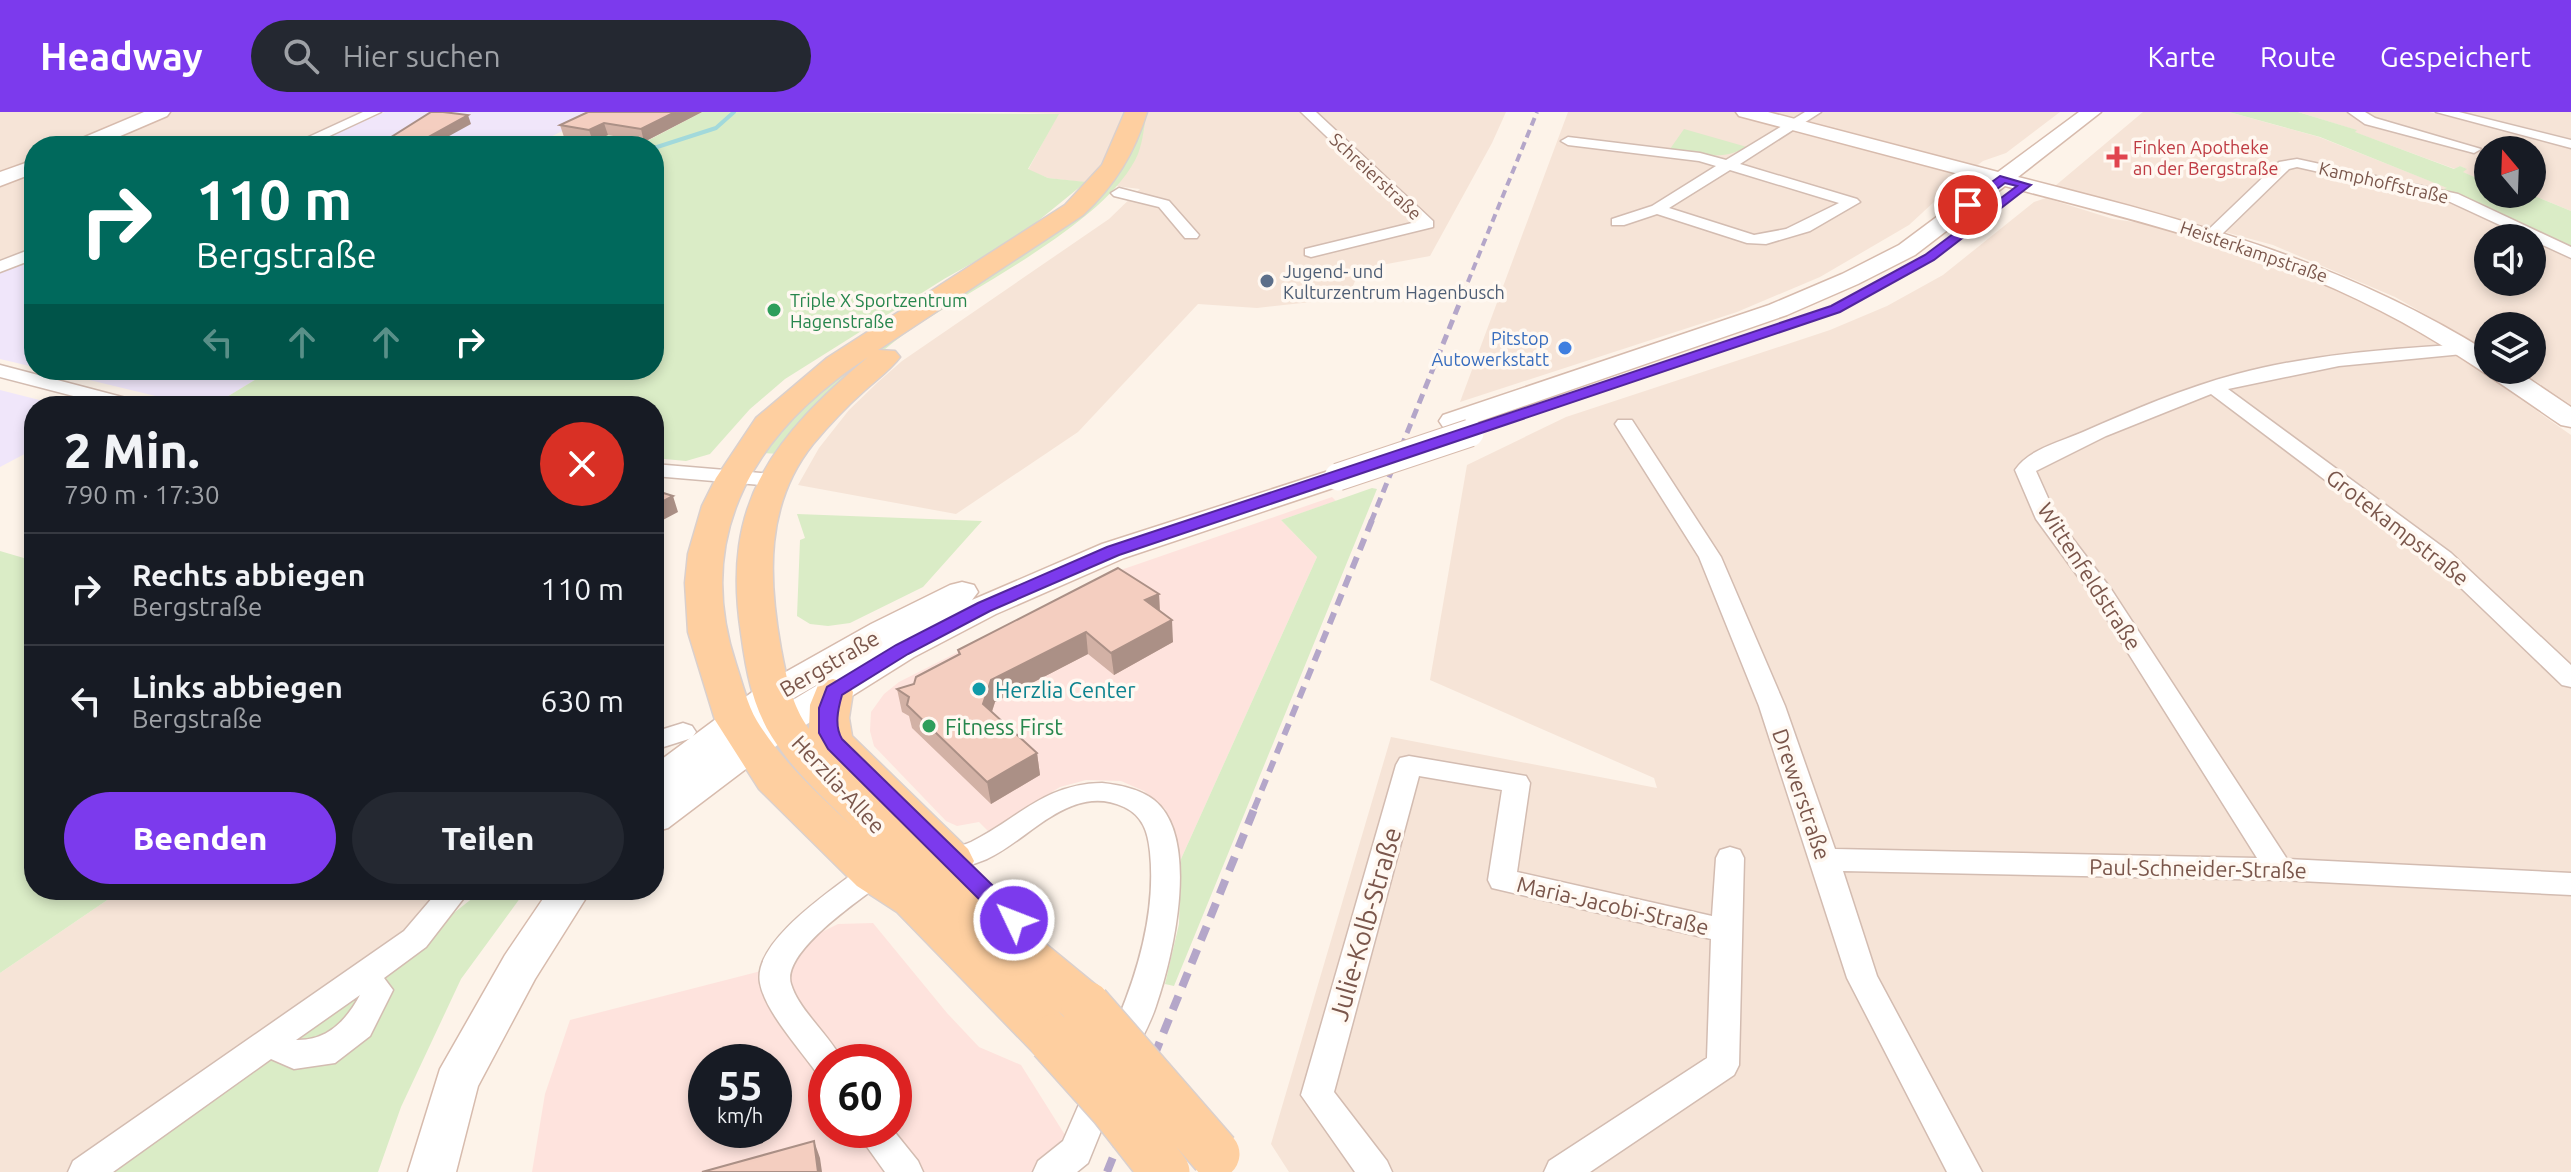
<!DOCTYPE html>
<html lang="de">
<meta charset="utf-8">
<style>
body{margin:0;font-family:Ubuntu,sans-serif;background:#242831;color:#f1f3f6;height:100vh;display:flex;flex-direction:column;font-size:30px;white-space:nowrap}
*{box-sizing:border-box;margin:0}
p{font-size:26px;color:#9ea1a6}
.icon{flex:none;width:44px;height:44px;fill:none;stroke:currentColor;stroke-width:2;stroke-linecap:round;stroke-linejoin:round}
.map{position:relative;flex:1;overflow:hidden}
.panel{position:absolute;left:24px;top:284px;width:640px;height:504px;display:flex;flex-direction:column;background:#171b24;border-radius:32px;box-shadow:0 4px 12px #0003}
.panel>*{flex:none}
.top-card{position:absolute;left:24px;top:24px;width:640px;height:244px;border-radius:32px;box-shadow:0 4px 12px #0003;background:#00695c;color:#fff;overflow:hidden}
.needle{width:52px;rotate:341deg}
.controls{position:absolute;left:2474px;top:24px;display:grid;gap:16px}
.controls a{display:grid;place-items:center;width:72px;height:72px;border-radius:50%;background:#171b24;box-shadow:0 4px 12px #0003;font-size:40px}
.speed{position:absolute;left:688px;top:932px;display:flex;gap:16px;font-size:40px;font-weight:700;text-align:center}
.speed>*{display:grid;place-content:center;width:104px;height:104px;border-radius:50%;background:#171b24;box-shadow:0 4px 12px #0003;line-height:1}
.speed small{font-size:20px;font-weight:400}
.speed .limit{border:12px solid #d22;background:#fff;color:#111}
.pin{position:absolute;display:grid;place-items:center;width:68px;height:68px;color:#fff;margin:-34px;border:4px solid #fff;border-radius:50%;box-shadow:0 2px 8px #0007}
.me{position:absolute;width:88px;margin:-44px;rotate:313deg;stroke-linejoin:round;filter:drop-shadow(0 0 6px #0008)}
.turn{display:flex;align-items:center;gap:28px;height:168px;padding:0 40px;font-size:36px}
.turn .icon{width:104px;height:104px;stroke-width:2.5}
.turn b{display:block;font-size:56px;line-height:68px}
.lanes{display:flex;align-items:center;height:76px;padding:0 40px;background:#0003;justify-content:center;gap:40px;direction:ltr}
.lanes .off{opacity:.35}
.round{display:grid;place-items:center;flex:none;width:84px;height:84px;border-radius:42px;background:#242831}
.head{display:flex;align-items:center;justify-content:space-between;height:136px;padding:0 40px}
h1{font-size:48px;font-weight:800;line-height:60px}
.action{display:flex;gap:16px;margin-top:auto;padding:16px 40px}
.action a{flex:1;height:92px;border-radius:48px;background:#7c3aed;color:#fff;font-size:32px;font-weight:800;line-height:92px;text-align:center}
.action a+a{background:#242831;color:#f1f3f6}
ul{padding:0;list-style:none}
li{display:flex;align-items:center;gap:24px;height:112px;padding:0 40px;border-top:2px solid #363941}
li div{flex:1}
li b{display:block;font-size:30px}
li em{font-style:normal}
header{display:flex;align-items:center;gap:48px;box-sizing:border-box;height:112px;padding:0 40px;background:#7c3aed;color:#fff}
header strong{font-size:38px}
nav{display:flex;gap:44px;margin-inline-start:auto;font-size:28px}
.search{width:560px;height:72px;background:#242831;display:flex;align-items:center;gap:20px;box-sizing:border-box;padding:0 28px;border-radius:44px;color:#9ea1a6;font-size:30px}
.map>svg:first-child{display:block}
.residential{fill:#f6e4d7;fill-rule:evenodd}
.commercial{fill:#fee3dd;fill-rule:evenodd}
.education{fill:#f0e6fa}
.green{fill:#daecc6}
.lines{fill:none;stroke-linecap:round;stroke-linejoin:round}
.stream{stroke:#a2d9db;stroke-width:4}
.street-casing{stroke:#d3bcb1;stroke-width:3}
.secondary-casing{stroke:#d7bbad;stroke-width:3}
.primary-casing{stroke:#dad0cd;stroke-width:3}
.street{fill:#fff;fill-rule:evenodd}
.secondary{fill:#fff;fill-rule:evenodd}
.primary{fill:#fecfa0;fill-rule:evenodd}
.rail-far3{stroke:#b4a6c9;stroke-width:4;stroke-dasharray:8 5;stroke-linecap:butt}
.rail-far2{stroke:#b4a6c9;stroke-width:5;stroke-dasharray:10 6;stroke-linecap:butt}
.rail-far1{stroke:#b4a6c9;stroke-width:6;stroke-dasharray:12 8;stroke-linecap:butt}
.rail{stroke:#b4a6c9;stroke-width:8;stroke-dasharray:15 10;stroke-linecap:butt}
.secondary-bridge-casing{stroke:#d7bbad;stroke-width:29;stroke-linecap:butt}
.primary-bridge-casing{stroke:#dad0cd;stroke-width:52;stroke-linecap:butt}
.secondary-bridge{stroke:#fff;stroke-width:27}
.primary-bridge{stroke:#fecfa0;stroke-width:49}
.wall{fill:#d2b1a5}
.shaded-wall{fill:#ab9086}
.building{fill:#f4cec0;stroke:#ab9086;stroke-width:2}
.route{fill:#7c3aed;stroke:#51269a;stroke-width:2}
.health-dot{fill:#e0444e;stroke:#fff8f1;stroke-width:3}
.service-dot{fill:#5c6f8a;stroke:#fff8f1;stroke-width:3}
.leisure-dot{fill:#2e9e5b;stroke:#fff8f1;stroke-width:3}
.shop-dot{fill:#3f7fe0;stroke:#fff8f1;stroke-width:3}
.culture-dot{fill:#0f9aa8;stroke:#fff8f1;stroke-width:3}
.labels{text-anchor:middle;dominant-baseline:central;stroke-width:7;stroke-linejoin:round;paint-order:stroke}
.far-health-label{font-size:18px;fill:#be3a42;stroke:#fff8f1;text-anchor:start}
.far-street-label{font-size:18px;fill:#7a564b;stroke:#fff8f1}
.far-service-label{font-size:18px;fill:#4e5e75;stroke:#fff8f1;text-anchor:start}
.far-leisure-label{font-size:18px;fill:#27864d;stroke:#fff8f1;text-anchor:start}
.far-shop-label{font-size:18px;fill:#366cbe;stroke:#fff8f1;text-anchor:end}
.street-label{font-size:22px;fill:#7a564b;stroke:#fff8f1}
.culture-label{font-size:22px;fill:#0d838f;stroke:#fff8f1;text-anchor:start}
.leisure-label{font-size:22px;fill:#27864d;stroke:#fff8f1;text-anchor:start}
.near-street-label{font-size:26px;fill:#7a564b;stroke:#fff8f1}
</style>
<header>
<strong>Headway</strong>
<div class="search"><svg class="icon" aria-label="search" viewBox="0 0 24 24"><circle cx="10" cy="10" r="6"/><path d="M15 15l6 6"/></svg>Hier suchen</div>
<nav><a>Karte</a><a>Route</a><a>Gespeichert</a></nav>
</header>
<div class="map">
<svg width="2571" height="1060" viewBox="0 0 2571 1060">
<rect width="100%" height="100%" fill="#fdf3e9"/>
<path class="residential" d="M0 0H364L286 34H34V137L0 151Z
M1002 0H1506L1492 31 1430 144 1360 157 1348 186 1257 196 1198 192 1078 320 956 402 798 373 819 336 849 298 878 270 902 249 1109 107 1140 77 1048 66 1028 58 1058 2Z
M1568 0H2060L2006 41 1983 49 1963 64 1966 72 1935 89 1909 113 1820 165 1737 200 1460 290Z
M2143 0H2229L2319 25 2448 76 2571 136V293L2519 258H2532V214H2488V238L2395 185 2273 133 2055 74ZM2488 126H2532V170H2488Z
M2298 0H2429L2571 35V99L2530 82 2532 38H2488V71L2462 60 2466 57 2460 54 2455 57 2354 20 2356 18Z
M2459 0H2571V27L2523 15Z
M2046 86 2113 107 2141 111 2193 124 2325 169 2432 225 2571 323V1060H1289L1271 1032 1391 625 1657 676 1654 666 1430 568 1467 353 1566 305 1830 218 1887 194 1943 163 2034 90Z
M122 778H461L77 1060H0V861Z"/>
<path class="commercial" d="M1332 385 1336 389 1281 408 1317 445 1181 747 1166 698 1144 679 1121 669 1086 668 1060 675 988 719 979 710 957 714 946 709 874 634 870 619 871 600 884 582 899 570 1115 460Z
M873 811 947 901 979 935 1021 953 1065 1023 1058 1038 1037 1060H532L545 982 570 908 773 856 783 839 838 812ZM706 950H774V1018H706ZM826 950H894V1018H826Z"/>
<path class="education" d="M385 0H601L532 34H308Z
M34 145V255L0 247V159Z
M48 258H271L212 294H197Z
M0 278 63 294H34V337L0 355Z"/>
<path class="green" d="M702 0 1059 2 1028 57 1048 66 1086 70 1017 126 944 167 785 267 750 297 710 342 686 349 654 346V294H212L271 258H654V34H576L608 23 645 30Z
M1147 0C1144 14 1143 29 1138 42 1108 112 966 178 903 223 857 257 819 301 780 342L761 341 800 293 1107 76 1131 39Z
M2229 0H2298L2357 18 2355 20 2454 57 2460 54 2467 57 2463 60 2488 71V82H2530L2571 99V136L2437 79 2447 76 2320 25Z
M1684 17 1747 35C1716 51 1702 40 1670 37Z
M1372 376 1377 377 1174 874 1165 872 1179 812 1181 747 1317 445 1281 408Z
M797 402 982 409 923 475 850 511 828 514 810 512 797 504 800 428 805 426Z
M0 439 34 449V778H122L0 861Z
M483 778H526L461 867 401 995 378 1060H87L418 829Z"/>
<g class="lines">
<path class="stream" d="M654 36 716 16 734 0"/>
<g class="street-casing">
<path id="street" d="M363 0H381L308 34H289Z
M1301 0H1316L1433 109V115L1311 145 1305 143V137L1416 110Z
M1805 0H1821L1740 52 1857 87 1860 90 1810 119 1766 132 1747 131 1657 102 1624 113H1612V107L1652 94 1716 54 1699 49 1568 33 1561 29 1568 25 1700 41 1726 48ZM1730 58 1839 91 1786 117 1754 123 1669 96Z
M2348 0H2365L2375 6 2481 37 2474 41 2365 12Z
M2436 0H2459L2571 28V36Z
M2297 47 2458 82 2571 135V146L2448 89 2297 55 2289 57 2219 125H2207V119L2279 50Z
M1119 76 1169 89 1199 123 1197 126H1185L1159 95 1114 84 1111 81Z
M34 136V147L0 160V149Z
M2467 232 2476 237 2473 241 2339 254 2228 277 2451 441 2571 553V575L2562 573 2435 451 2211 282 2106 324 2036 359 2057 406 2111 477 2287 747 2571 761V783L2279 768 1843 759 1877 864 1982 1060H1947L1847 866 1759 594 1699 445 1615 312 1618 308H1632L1721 445 1785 594 1835 737 2257 746 2093 485 2036 407 2015 358C2029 337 2060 330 2083 320 2133 298 2184 276 2237 262 2312 242 2390 237 2467 232Z
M0 253 141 290 144 294H112L0 265Z
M654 352 773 362 783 368 773 374 654 364Z
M683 611 692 614 696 620 692 626 654 638V620Z
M1409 644 1526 664 1530 671 1517 760 1712 804 1716 746 1720 738 1730 735 1740 738 1744 746 1739 953 1734 963 1590 1060H1544L1549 1049 1707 946 1711 827 1492 776 1488 768 1502 678 1419 664 1334 980 1387 1049 1392 1060H1355L1301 983 1396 653 1400 646Z
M1102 671C1120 673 1140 677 1154 688 1201 726 1173 845 1156 894 1150 913 1139 931 1130 950L1119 954 1108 950 1103 940C1132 880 1157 809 1150 740 1148 720 1143 704 1124 695 1071 670 1029 728 987 747 970 754 946 761 928 756L924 748 928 740C942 736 958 736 971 730 1019 706 1044 672 1102 671Z
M873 751 883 754 887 762 883 770C860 788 781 840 791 872 799 899 831 924 843 950H826V964L816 960C799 936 765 899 760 871 752 829 834 777 863 754Z
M439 778H470L426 835 384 866 393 878 370 924 335 951 294 957 271 947 113 1060H68L73 1049 404 819ZM360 883C346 909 327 929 296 928Z
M1102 963 1114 967 1118 977 1088 1051 1077 1060H1033L1038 1049 1063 1029 1090 967Z
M855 1018H893L918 1049 923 1060H885Z"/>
</g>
<g class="secondary-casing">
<path id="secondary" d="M144 0H170L167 4 97 34H70L73 30Z
M1736 0H1768L1998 60 2079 0H2101L2018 65C2184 107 2341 148 2488 240V258H2516L2571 295V315L2561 313C2502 273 2446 232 2381 199 2264 138 2133 108 2005 74L1915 143 1858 172 1787 203 1463 315 1453 317 1443 315 1439 309 1443 303 1769 193 1842 162 1899 133 1985 69 1739 4Z
M34 48V61L0 74V60Z
M1338 356 1348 359 1353 365 1348 371 1124 446 996 502 914 545 796 619 668 716 654 720V653L759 575 871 512 950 473 962 470 974 473 978 480 972 488 1102 432ZM834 563 778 597 785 591Z
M549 778H591L535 867 478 974 456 1060H408L440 957 505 843Z"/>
</g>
<g class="primary-casing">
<path id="primary" d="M1125 0H1147C1134 42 1115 73 1083 103L878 238 895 239 900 245C890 258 876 268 864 279 846 295 829 313 813 332 765 392 768 465 781 537 786 564 792 594 809 617L810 593 819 571 833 567 847 571 853 580 849 606 852 624 968 737 974 749 968 761 962 763 1103 879 1111 894 1103 909C1084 915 1073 913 1058 899L1071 912 1078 927 1071 942 1053 948 1035 942 897 800 857 774 759 677 715 608 688 520 685 471 688 442 702 394 716 366 756 306 827 246 1065 93 1102 53ZM868 245C773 326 721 390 741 521 746 558 752 593 772 625 794 660 825 687 854 716 818 682 783 651 757 609 747 592 742 570 736 552 692 419 758 317 868 245Z"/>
</g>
<use href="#street" class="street"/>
<use href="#secondary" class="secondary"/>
<use href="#primary" class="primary"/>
<path class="rail-far3" d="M1463 182 1537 0"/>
<path class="rail-far2" d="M1371 410 1464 180"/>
<path class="rail-far1" d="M1254 697 1372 408"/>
<path class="rail" d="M1107 1060 1255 695"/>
<g class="secondary-bridge-casing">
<path id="secondary-bridge" d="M1338 365 1470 321"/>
</g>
<g class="primary-bridge-casing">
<path id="primary-bridge" d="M1086 894 1215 1042
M1053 927 1114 995 1165 1060"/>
</g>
<use href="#secondary-bridge" class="secondary-bridge"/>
<use href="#primary-bridge" class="primary-bridge"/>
</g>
<path class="wall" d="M702 0 644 30 608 23 593 30 564 25 560 13Z
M34 144V160L26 147Z
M1159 482 1160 500 1173 530 1114 563 1088 542 995 590 992 600 1037 641 1040 663 991 692 912 616 909 604 902 600 897 577 914 572 959 543 958 538Z"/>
<path class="shaded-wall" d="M675 0H702L644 30 641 17Z
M468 3 471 12 431 34H412Z
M604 11 608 23 593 30 589 18Z
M673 384 678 400 661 409 654 448V401L656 393Z
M1159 482 1160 504 1145 488Z
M1172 508 1173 530 1114 563 1111 541Z
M1086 520 1088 542 995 590 987 614 983 592 991 568Z
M1037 641 1040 663 991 692 987 670Z
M814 1029 820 1046 822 1060H818Z"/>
<path class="building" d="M431 0H443L468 3 412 34H377Z
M588 0H675L641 17 604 11 589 18 560 13Z
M654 378 673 384 656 393 654 401Z
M1118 456 1159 482 1145 488 1172 508 1111 541 1086 520 991 568 983 592 1037 641 987 670 907 593 909 585 897 577 914 572 916 565 960 542 958 538Z
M814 1029 818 1060H702Z"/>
<path class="route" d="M2000 64 2031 73 1934 148 1840 200 1119 443 990 499 908 542 842 583C838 597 834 614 842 627L1022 802 1025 808 1022 814 1014 817 1006 814 828 637 819 621V596L827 575 896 533 978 491 1107 435 1831 194 1925 143 2017 74 2005 71 1973 95H1964V90Z"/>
<path class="health-dot" d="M2113 33h8v8h8v8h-8v8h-8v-8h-8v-8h8z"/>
<circle class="service-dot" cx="1267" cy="169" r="8"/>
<g class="leisure-dot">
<circle cx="774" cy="198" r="8"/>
<circle cx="929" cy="614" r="8"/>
</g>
<circle class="shop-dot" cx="1565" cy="236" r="8"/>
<circle class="culture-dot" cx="979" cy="577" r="8"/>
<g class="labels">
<g class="far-health-label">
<text x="2133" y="35">Finken Apotheke<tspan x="2133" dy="21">an der Bergstraße</tspan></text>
</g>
<g class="far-street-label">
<text transform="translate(1376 64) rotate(43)">Schreierstraße</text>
<text transform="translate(2384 70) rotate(13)">Kamphoffstraße</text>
<text transform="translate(2254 139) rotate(19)">Heisterkampstraße</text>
</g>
<g class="far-service-label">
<text x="1283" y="159">Jugend- und<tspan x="1283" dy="21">Kulturzentrum Hagenbusch</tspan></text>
</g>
<g class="far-leisure-label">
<text x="790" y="188">Triple X Sportzentrum<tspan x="790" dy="21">Hagenstraße</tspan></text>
</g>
<g class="far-shop-label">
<text x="1549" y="226">Pitstop<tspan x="1549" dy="21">Autowerkstatt</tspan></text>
</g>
<g class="street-label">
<text transform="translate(2398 415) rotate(38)">Grotekampstraße</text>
<text transform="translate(2090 464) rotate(57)">Wittenfeldstraße</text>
<text transform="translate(829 551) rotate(-30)">Bergstraße</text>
<text transform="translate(839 672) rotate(47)">Herzlia-Allee</text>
<text transform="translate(1802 682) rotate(71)">Drewerstraße</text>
<text transform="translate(2198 756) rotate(1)">Paul-Schneider-Straße</text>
<text transform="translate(1613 793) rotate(13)">Maria-Jacobi-Straße</text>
</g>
<g class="culture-label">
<text x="995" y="577">Herzlia Center</text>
</g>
<g class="leisure-label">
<text x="945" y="614">Fitness First</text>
</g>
<g class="near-street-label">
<text transform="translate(1365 812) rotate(-74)">Julie-Kolb-Straße</text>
</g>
</g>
</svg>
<div class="controls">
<a><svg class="needle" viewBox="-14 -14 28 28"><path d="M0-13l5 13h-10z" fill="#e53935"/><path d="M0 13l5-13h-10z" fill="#9ea1a6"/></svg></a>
<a><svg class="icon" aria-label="sound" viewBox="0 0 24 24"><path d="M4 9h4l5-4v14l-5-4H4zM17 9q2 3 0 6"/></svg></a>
<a><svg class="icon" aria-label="layers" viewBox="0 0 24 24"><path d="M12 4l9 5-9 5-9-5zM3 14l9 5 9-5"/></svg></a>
</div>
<div class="speed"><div>55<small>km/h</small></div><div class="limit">60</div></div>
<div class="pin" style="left:1968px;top:93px;background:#d93025"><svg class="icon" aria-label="arrive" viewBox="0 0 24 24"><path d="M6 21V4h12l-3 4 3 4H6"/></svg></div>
<svg class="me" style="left:1014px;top:808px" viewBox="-20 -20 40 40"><circle r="17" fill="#7c3aed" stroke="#fff" stroke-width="3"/><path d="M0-11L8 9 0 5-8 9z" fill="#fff"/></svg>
<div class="top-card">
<div class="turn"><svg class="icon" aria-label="right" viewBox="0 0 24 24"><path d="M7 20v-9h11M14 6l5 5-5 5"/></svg><div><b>110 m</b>Bergstraße</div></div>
<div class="lanes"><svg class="icon off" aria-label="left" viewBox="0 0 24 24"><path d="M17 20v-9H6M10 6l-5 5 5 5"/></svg><svg class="icon off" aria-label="ahead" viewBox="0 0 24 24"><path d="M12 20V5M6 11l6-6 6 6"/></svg><svg class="icon off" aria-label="ahead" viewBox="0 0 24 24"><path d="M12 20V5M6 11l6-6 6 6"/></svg><svg class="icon" aria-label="right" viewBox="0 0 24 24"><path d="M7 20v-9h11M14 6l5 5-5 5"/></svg></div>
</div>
<section class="panel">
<div class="head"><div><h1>2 Min.</h1><p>790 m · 17:30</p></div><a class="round" style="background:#d93025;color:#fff"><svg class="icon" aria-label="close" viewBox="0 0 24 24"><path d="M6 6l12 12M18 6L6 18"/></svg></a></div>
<ul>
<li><svg class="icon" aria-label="right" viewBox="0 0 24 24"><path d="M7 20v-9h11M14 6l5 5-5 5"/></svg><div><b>Rechts abbiegen</b><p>Bergstraße</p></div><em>110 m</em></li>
<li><svg class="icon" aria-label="left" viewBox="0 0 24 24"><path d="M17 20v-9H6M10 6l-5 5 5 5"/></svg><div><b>Links abbiegen</b><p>Bergstraße</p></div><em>630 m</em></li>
</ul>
<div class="action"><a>Beenden</a><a>Teilen</a></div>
</section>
</div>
